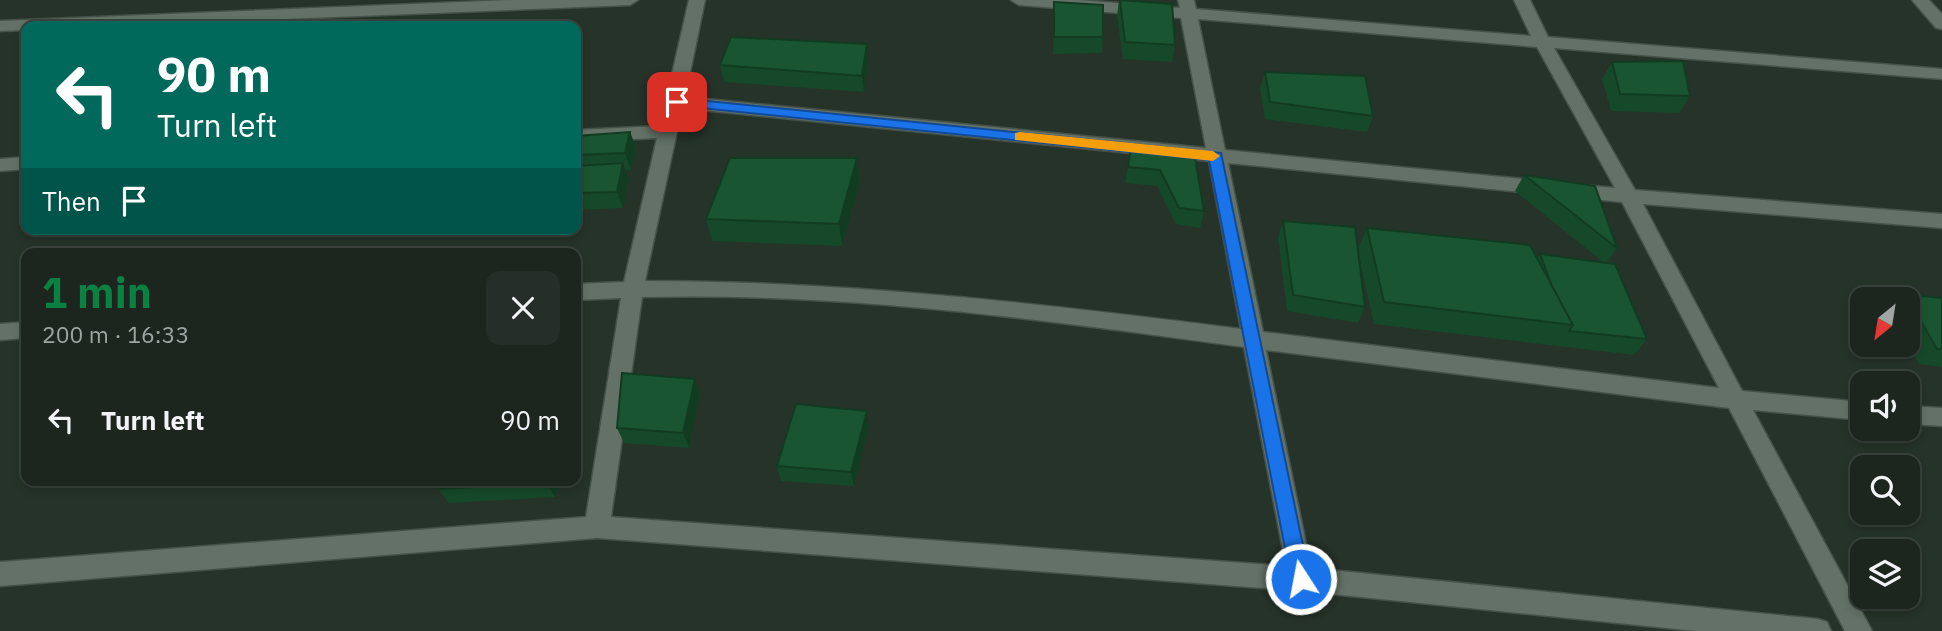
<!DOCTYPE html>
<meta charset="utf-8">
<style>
body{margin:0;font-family:"IBM Plex Sans",sans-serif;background:#252e28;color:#f1f3f6;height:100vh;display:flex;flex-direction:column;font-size:26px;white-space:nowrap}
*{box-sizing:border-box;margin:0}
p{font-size:23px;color:#a0a5a4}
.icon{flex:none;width:38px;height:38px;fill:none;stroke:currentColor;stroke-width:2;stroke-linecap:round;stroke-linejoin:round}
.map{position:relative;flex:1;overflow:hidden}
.panel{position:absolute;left:21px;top:248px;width:560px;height:238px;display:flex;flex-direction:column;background:#1c261f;border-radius:14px;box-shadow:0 4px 10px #0003,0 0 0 2px #3a433d}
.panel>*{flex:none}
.top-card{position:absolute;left:21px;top:21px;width:560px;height:214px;border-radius:14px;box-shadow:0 4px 10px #0003,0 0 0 2px #3a433d;background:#00695c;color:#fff;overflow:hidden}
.needle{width:46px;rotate:210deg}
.controls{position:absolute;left:1850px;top:287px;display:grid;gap:14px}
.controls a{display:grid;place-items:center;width:70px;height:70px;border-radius:14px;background:#1c261f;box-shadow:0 4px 10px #0003,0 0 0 2px #3a433d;font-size:35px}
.pin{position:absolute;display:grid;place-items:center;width:60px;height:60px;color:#fff;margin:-30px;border-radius:14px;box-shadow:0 4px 10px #0006}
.me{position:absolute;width:77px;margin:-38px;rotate:349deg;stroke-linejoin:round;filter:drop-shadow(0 0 5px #0008)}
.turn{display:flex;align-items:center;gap:24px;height:147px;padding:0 21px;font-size:32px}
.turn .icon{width:91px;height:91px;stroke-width:2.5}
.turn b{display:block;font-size:49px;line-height:60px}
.then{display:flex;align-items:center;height:66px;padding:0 21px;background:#0003;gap:14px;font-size:26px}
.round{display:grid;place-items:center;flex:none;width:74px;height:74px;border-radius:14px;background:#252e28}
.overview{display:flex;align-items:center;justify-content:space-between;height:119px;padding:0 21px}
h1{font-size:42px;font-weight:700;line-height:52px;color:#0b8043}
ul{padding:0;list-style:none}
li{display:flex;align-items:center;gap:21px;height:105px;padding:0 21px}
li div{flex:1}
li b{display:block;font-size:26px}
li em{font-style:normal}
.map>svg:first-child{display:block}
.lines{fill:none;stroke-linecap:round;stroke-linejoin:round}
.street-casing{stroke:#465149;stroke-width:3}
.street{fill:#637166;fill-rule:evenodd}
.wall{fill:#164929}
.shaded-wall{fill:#123c22}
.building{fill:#195530;stroke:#123c22;stroke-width:2}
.route{fill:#1a73e8;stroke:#114b97;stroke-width:2}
.slow{fill:#f59e0b}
</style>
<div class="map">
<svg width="1942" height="631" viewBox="0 0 1942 631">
<rect width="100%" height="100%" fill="#263329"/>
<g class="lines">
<g class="street-casing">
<path id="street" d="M513 0H638L630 5 114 26H26V30L0 31V21Z
M689 0H705L685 97 1206 148 1181 18 1019 5 1011 0H1079L1180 8 1178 0H1194L1196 9 1531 36 1514 0H1530L1548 37 1942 69V79L1554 48 1635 190 1942 214V228L1643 204 1742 391 1862 402V420L1753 410 1872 631H1845L1729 408 1266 350 1311 568 1818 619 1827 622 1831 631H1696L1301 591 597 538 0 586V562L586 517 621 298 576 300V284L624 282 657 138 576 142V130L660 126ZM1198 19 1537 47 1615 188 1225 150ZM682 108 1209 161 1241 329C1043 304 845 281 645 281ZM1228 163 1622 202 1719 388 1263 332ZM642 297C843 292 1045 320 1244 347L1286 566 611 517Z
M1912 0H1929L1942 14V29L1936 28Z
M26 157V169L0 171V159Z
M26 322V338L0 340V324Z
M1908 406 1942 408V426L1908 424Z"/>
</g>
<use href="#street" class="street"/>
</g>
<path class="wall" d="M1119 0 1175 45 1172 62 1123 59 1117 16Z
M1054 2 1103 37 1102 53 1053 54Z
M868 60 864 92 724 82 720 65Z
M1612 62 1690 96 1679 113 1611 111 1602 79Z
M1265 72 1373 116 1367 132 1265 119 1260 89Z
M630 132 636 149 631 170H625L629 179 623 208 576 210V136Z
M1131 147 1194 152 1204 211 1200 228 1176 224 1157 186 1125 183Z
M857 158 860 181 842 246 712 241 706 219Z
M1524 175 1617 248 1607 263 1647 339 1634 355 1374 324 1358 253 1365 307 1358 323 1287 311 1278 237 1283 221 1358 249 1367 228 1537 258 1540 254 1603 262 1515 191Z
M1905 294 1942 298V367L1919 364 1908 344V299H1900Z
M700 394 689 448 624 443 617 428Z
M869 426 854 486 781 481 777 466Z
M441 481H560L555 497 449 503 438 489Z"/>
<path class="shaded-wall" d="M867 44 868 60 864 92 862 76Z
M630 132 636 149 631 170 625 153Z
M857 158 860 181 842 246 839 224Z
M623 163 629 179 623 208 617 192Z
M695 379 700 394 689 448 683 433Z
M867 411 869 426 854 486 851 472Z
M547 481H560L555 497 546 483Z"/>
<path class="building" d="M1120 0 1172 4 1175 45 1125 42Z
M1054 2 1103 5V37H1054Z
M731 37 867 44 862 76 720 65Z
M1683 61 1690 96 1620 94 1612 62Z
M1265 72 1365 76 1373 116 1270 102Z
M630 132 625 153 576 155V136Z
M1131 147 1194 152 1204 211 1179 208 1160 170 1128 167Z
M730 158H857L839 224 706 219Z
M623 163 617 192 576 193V166Z
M1524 175 1595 186 1617 248Z
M1283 221 1355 227 1365 307 1293 295Z
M1367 228 1530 245 1573 325 1384 302Z
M1540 254 1615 264 1647 339 1569 331 1573 325 1552 286Z
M1905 294 1942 298V349H1937Z
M622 373 695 379 683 433 617 428Z
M796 404 867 411 851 472 777 466Z
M441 481H547L546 483 438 489Z"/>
<path class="route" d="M677 98 1221 153 1310 579 1307 585 1301 587 1294 585 1291 579 1209 160 672 105V99Z"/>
<path class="slow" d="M1020 132 1213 151 1220 156 1213 161 1015 140V133Z"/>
</svg>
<div class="controls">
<a><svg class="needle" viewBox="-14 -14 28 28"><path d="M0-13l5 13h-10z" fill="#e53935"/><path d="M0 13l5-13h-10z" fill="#a0a5a4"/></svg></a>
<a><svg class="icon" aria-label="sound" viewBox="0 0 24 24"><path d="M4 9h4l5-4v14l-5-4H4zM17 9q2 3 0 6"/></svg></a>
<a><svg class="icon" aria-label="search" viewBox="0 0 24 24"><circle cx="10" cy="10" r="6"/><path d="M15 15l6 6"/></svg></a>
<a><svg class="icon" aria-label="layers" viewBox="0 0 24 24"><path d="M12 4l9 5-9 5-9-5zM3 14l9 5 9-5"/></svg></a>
</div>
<div class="pin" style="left:677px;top:102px;background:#d93025"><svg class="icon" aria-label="arrive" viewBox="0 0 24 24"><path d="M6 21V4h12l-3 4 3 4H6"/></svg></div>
<svg class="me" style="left:1301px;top:579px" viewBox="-20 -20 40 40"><circle r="17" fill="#1a73e8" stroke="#fff" stroke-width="3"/><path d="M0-11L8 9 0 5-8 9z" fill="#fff"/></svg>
<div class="top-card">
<div class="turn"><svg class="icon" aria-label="left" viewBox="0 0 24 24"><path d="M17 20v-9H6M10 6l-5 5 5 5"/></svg><div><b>90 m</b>Turn left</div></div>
<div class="then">Then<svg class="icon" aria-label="arrive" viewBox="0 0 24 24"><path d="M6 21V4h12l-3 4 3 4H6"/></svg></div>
</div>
<section class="panel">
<div class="overview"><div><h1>1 min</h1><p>200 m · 16:33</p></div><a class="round"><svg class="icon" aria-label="close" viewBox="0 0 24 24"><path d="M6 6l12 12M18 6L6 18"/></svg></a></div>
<ul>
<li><svg class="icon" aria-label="left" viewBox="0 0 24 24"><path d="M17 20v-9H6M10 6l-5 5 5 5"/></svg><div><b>Turn left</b></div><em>90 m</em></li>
</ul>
</section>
</div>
